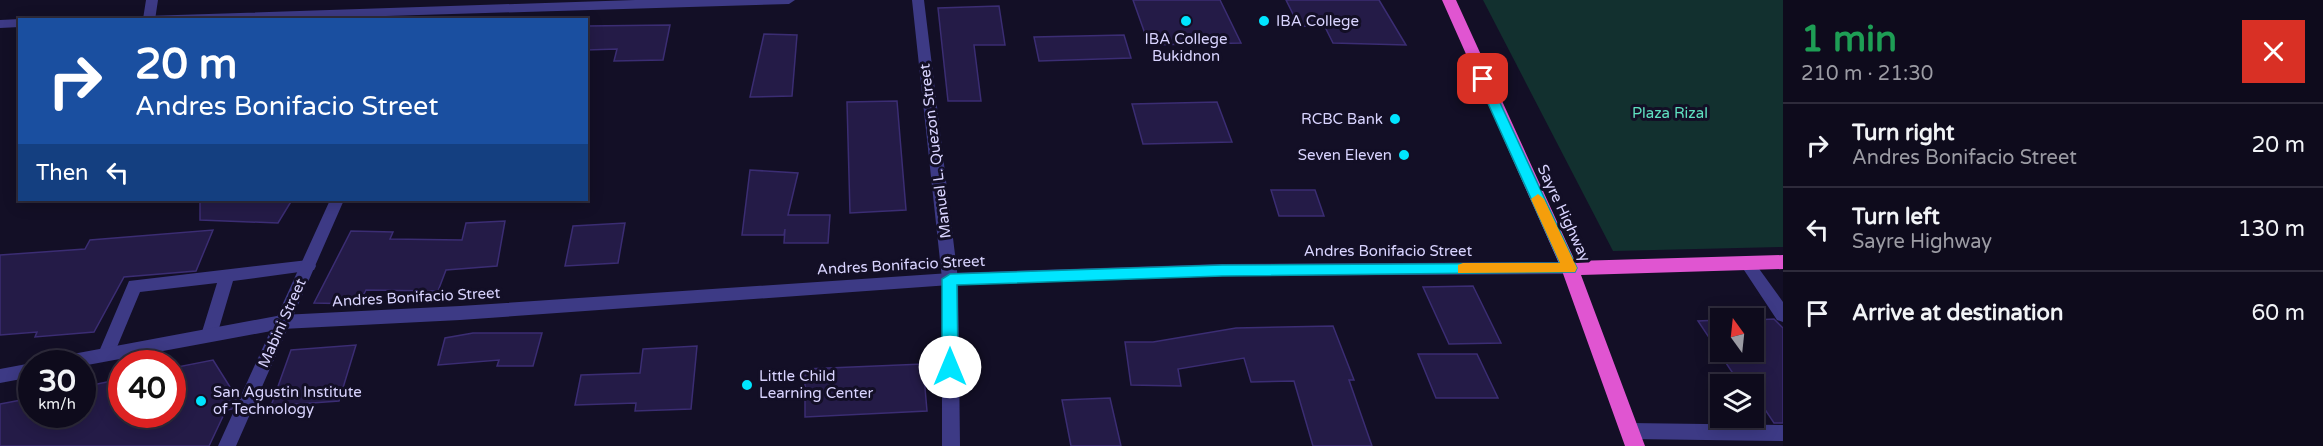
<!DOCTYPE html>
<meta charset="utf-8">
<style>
body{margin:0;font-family:"Varela Round",sans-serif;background:#1c1929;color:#f1f3f6;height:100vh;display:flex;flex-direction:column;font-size:22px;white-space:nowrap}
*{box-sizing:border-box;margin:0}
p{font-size:20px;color:#9b9ba3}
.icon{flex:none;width:33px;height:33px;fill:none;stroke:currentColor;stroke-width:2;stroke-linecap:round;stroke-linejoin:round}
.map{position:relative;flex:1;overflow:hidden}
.sheet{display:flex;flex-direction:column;background:#0e0b1c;width:540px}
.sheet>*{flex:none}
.top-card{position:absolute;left:18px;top:18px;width:570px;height:183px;border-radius:0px;box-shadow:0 3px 15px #0003,0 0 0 2px #2e2b3b;background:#1a4fa0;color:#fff;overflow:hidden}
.needle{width:39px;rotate:345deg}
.buttons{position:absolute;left:1710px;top:308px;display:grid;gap:12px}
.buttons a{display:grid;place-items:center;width:54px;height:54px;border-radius:0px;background:#0e0b1c;box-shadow:0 3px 15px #0003,0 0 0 2px #2e2b3b;font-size:30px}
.speed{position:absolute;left:18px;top:350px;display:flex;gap:12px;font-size:30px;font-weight:700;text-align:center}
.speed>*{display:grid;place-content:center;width:78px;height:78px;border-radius:50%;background:#0e0b1c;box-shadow:0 3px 15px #0003,0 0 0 2px #2e2b3b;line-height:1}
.speed small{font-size:15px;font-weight:400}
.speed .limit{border:9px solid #d22;background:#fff;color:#111}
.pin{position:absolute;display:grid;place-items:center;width:51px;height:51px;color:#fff;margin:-26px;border-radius:12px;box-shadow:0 3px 9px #0006}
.me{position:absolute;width:66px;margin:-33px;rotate:0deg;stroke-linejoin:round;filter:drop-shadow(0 0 4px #0008)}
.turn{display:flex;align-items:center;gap:21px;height:126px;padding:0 18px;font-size:27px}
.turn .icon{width:78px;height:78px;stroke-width:2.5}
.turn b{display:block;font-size:42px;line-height:51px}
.then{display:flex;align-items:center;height:57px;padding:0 18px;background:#0003;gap:12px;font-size:22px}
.round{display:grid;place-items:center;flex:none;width:63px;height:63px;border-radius:0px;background:#1c1929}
.headline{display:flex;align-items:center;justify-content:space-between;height:102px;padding:0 18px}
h1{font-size:36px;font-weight:800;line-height:45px;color:#1e9e55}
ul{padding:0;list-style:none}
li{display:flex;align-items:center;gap:18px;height:84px;padding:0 18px;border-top:2px solid #2e2b3b}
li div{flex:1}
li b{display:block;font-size:22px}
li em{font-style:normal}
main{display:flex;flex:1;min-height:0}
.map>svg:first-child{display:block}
.green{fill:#12302f}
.building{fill:#241b47;stroke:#3b2d73;stroke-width:1.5}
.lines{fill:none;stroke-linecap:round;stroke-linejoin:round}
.service{fill:#3d3a85;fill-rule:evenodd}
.minor{fill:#3d3a85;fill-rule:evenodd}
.tertiary{fill:#3d3a85;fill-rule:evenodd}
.trunk{fill:#e055d1;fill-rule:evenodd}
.route{fill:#00e5ff;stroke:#0095a6;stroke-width:1.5}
.slow{fill:#f59e0b}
.poi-dot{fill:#00e5ff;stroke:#130f26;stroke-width:2}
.labels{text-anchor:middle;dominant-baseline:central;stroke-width:6;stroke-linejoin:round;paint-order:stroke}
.poi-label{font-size:15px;fill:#d9d4ff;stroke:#130f26;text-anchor:start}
.park-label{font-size:15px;fill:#5fe0c0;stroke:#130f26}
.street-label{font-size:15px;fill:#d9d4ff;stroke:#130f26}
</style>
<main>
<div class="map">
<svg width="1783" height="446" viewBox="0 0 1783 446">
<rect width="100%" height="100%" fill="#130f26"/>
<path class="green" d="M1483 0H1783V247L1613 251Z"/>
<path class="building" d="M1133 0H1220L1241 43 1149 45Z
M1286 0H1379L1406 45 1333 43 1325 27 1299 26Z
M999 6 1005 45H974L981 101H948L938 8Z
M670 25 663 60 614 61 617 49 586 50V26Z
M764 34 797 35 792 96 750 97Z
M1124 35 1131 58 1039 61 1034 37Z
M897 101 906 210 850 213 847 102Z
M1217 102 1232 142 1143 144 1132 104Z
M750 170 798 173 788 215H830L828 243H784L785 229 784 235H742Z
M1271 190H1315L1324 216H1279Z
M200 200H292L278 223 200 220Z
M505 221 497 266 446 270 438 291 366 290 359 304 314 303 351 231 393 232 390 239 462 240 466 223Z
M625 223 618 263 565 266 573 226Z
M213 230 196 271 124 277 94 332 35 337 37 332 0 335V255L85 249 90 240Z
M1473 286 1501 343 1449 344 1423 287Z
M1774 319 1783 328V423H1774L1754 393V384H1740L1698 321 1720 320V351H1754V320Z
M1333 326 1354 380H1349L1372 446H1313L1294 381 1251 382 1244 358 1178 369 1181 386 1131 385 1125 342H1153L1236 328Z
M473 333H542L533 366H497L499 360 438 365 445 338Z
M356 345 339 401 271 406 291 350Z
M697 346 691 409 635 411 636 403 575 405 581 375 640 373 643 349Z
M1418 354H1477L1498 398H1436Z
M213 360 237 398 232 409 226 410 209 446H0V404L32 398V414H82V387L122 379V414H172V368Z
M923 364 927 411 805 417V369Z
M1110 398 1121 446H1071L1062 400Z"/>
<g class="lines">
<path class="service" d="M1747 257 1752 259 1783 302V322L1777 320 1742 267 1739 263 1742 259Z
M308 260 314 262 316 266 314 270 233 281 217 335 215 340 209 342 203 340 201 335 217 283 140 292 112 359 106 361 100 359 98 354 129 281Z
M1630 423 1783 425V441L1630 439 1624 437 1621 431 1624 425Z"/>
<path class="minor" d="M146 0H158L155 20 143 19Z
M1570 262 1576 264 1578 268 1576 272 1570 274 1222 276 950 285 460 320 282 329 82 366V363H54L56 358 62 356 282 315 460 306 950 273 1222 264Z
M32 363V377L0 383V369Z"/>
<path class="tertiary" d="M635 0H795L789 4 254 20H139L145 16Z
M912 0H924L958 279 960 446H942V279Z
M20 19V27L0 28V20Z
M330 200H344L236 446H218Z"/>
<path class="trunk" d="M1442 0H1456L1575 261 1783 255V269L1581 275 1645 446H1625L1561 268Z"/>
</g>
<path class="route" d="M1483 75 1489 79 1577 268 1575 272 1222 276 957 285 958 367 955 372H945L942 367V279L950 274 1222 265 1560 263 1477 79Z"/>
<path class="slow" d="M1538 194 1544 199 1577 268 1575 272 1458 273V265L1463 263H1560L1531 199Z"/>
<g class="poi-dot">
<circle cx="1186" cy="21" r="6"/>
<circle cx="1264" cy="21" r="6"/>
<circle cx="1395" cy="119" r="6"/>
<circle cx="1404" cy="155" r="6"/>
<circle cx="747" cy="385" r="6"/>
<circle cx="201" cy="401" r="6"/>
</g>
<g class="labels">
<g class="poi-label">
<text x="1276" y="21">IBA College</text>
<text x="1186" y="39" text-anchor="middle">IBA College<tspan x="1186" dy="17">Bukidnon</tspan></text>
<text x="1383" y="119" text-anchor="end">RCBC Bank</text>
<text x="1392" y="155" text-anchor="end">Seven Eleven</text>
<text x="759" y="376">Little Child<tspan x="759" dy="17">Learning Center</tspan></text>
<text x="213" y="392">San Agustin Institute<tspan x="213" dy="17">of Technology</tspan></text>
</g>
<g class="park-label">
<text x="1670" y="113">Plaza Rizal</text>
</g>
<g class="street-label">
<text transform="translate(935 151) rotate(-97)">Manuel L. Quezon Street</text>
<text transform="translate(1564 213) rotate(65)">Sayre Highway</text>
<text x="1388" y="251">Andres Bonifacio Street</text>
<text transform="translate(901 265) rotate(-3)">Andres Bonifacio Street</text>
<text transform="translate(416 297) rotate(-3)">Andres Bonifacio Street</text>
<text transform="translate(282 323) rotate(-66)">Mabini Street</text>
</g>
</g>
</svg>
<div class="buttons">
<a><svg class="needle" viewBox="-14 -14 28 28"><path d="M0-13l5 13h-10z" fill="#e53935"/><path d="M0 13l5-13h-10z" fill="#9b9ba3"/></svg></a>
<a><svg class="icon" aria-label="layers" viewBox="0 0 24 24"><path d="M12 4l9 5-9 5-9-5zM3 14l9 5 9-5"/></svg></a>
</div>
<div class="speed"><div>30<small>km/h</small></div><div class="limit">40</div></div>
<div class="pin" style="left:1483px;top:79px;background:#d93025"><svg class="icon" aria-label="arrive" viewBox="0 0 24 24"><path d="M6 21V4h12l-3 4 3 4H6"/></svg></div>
<svg class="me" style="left:950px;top:367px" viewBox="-20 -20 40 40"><circle r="19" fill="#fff"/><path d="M0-13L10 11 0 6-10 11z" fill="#00e5ff"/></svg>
<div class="top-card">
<div class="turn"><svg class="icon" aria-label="right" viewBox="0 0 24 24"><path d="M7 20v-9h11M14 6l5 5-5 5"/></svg><div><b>20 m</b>Andres Bonifacio Street</div></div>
<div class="then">Then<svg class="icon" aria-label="left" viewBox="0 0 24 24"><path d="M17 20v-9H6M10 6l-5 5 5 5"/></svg></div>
</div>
</div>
<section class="sheet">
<div class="headline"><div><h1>1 min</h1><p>210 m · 21:30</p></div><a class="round" style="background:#d93025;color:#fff"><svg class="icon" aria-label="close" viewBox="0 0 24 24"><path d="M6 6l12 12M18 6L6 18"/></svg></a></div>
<ul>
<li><svg class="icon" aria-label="right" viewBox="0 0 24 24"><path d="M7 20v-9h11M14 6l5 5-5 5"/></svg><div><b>Turn right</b><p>Andres Bonifacio Street</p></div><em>20 m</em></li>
<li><svg class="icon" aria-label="left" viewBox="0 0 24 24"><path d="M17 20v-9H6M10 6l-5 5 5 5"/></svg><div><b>Turn left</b><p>Sayre Highway</p></div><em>130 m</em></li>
<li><svg class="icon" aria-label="arrive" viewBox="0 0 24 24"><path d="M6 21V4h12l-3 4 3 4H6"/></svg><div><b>Arrive at destination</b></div><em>60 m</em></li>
</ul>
</section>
</main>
